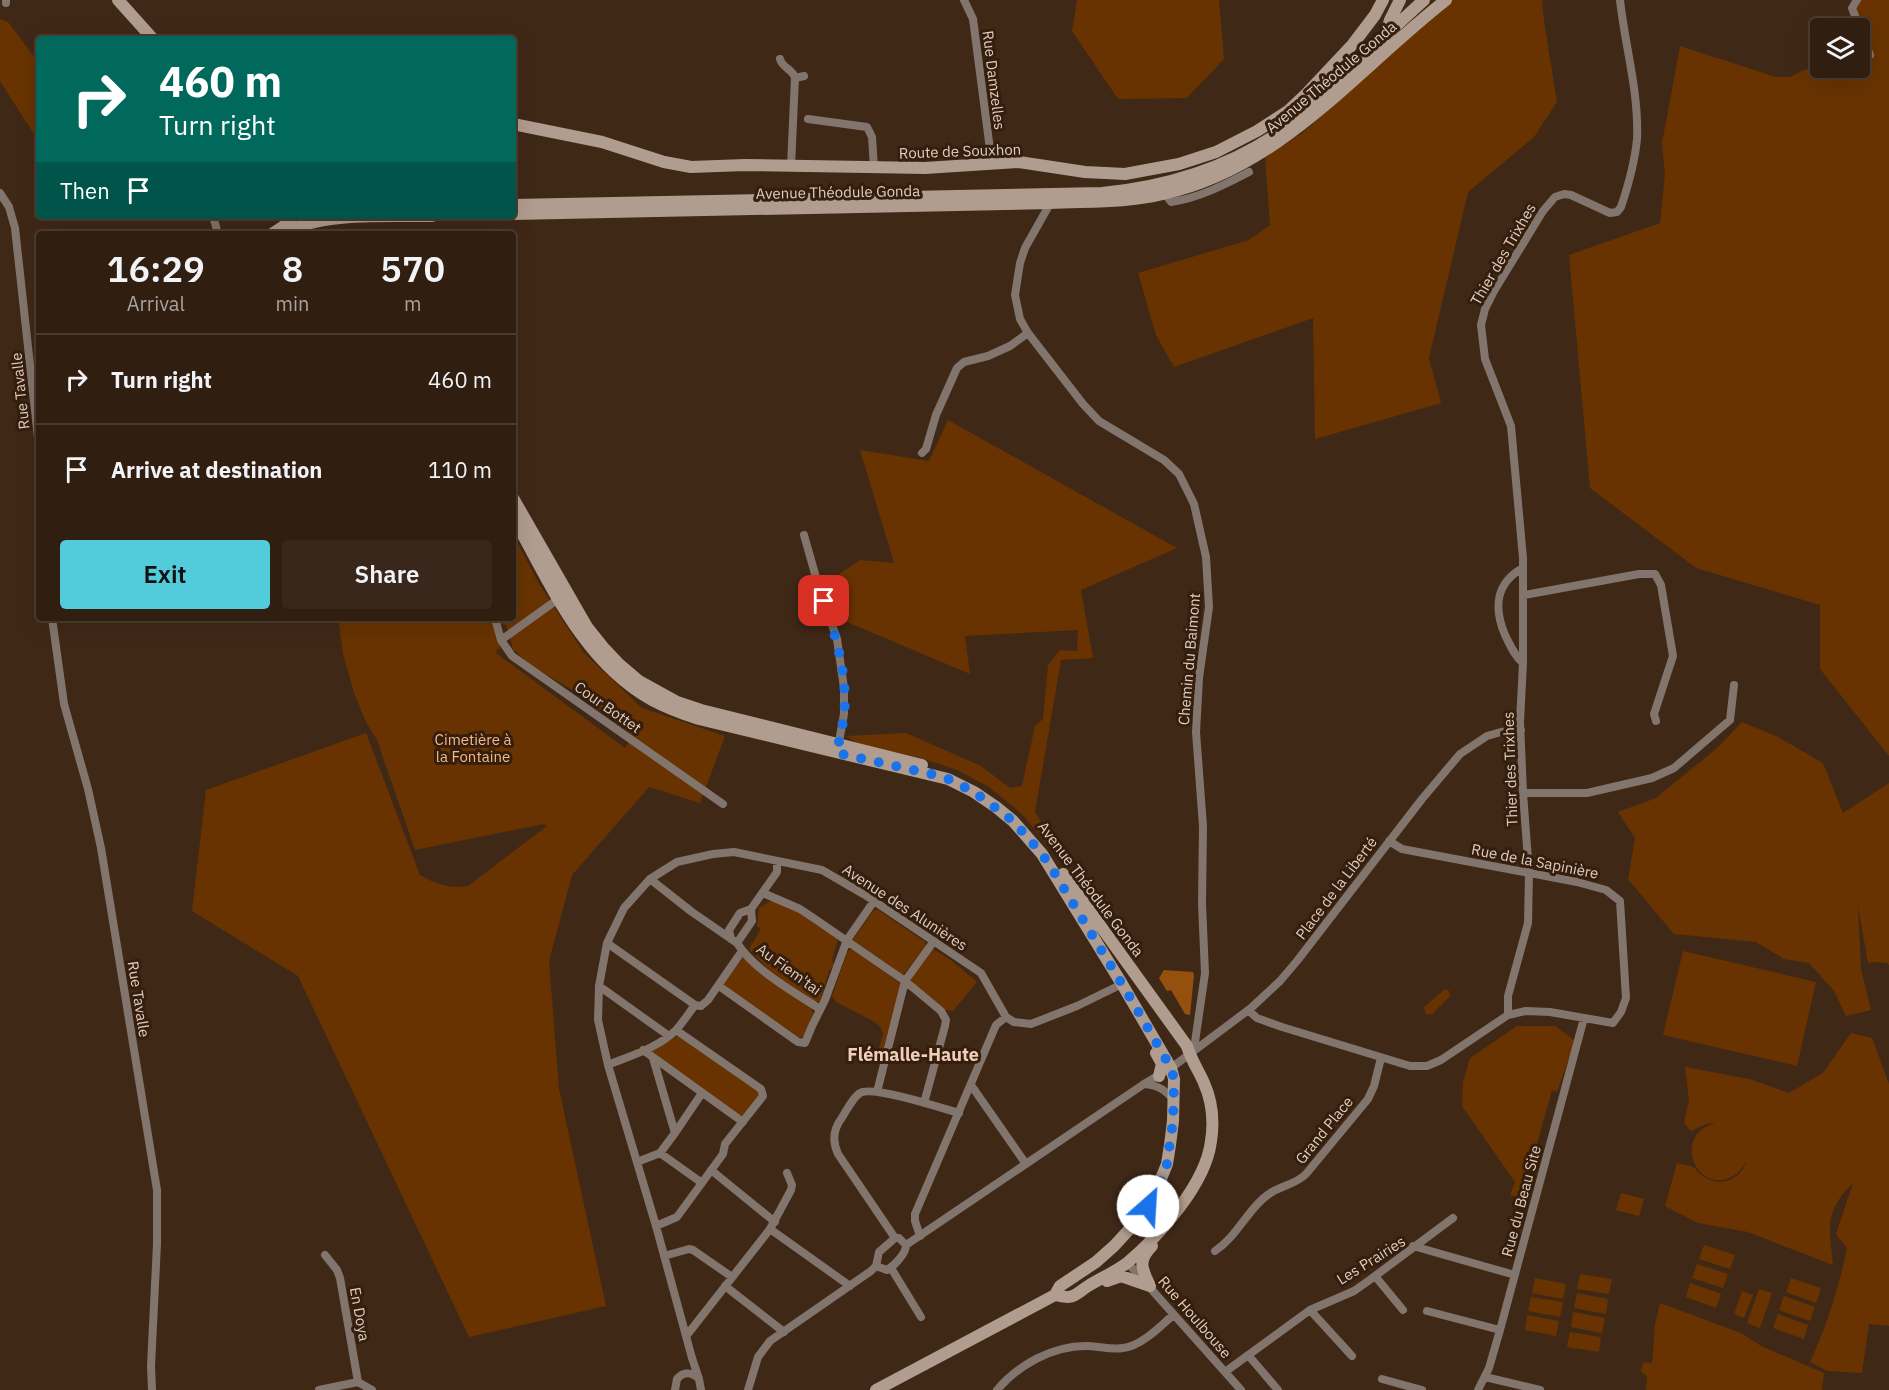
<!DOCTYPE html>
<meta charset="utf-8">
<style>
body{margin:0;font-family:"IBM Plex Sans",sans-serif;background:#38271a;color:#f1f3f6;height:100vh;display:flex;flex-direction:column;font-size:22px;white-space:nowrap}
*{box-sizing:border-box;margin:0}
p{font-size:20px;color:#a8a29f}
.icon{flex:none;width:33px;height:33px;fill:none;stroke:currentColor;stroke-width:2;stroke-linecap:round;stroke-linejoin:round}
.map{position:relative;flex:1;overflow:hidden}
.details{position:absolute;left:36px;top:231px;width:480px;height:390px;display:flex;flex-direction:column;background:#301e11;border-radius:6px;box-shadow:0 6px 24px #0002,0 0 0 2px #4b3c31}
.details>*{flex:none}
.banner{position:absolute;left:36px;top:36px;width:480px;height:183px;border-radius:6px;box-shadow:0 6px 24px #0002,0 0 0 2px #4b3c31;background:#00695c;color:#fff;overflow:hidden}
.controls{position:absolute;left:1810px;top:18px;display:grid;gap:12px}
.controls a{display:grid;place-items:center;width:60px;height:60px;border-radius:6px;background:#301e11;box-shadow:0 6px 24px #0002,0 0 0 2px #4b3c31;font-size:30px}
.pin{position:absolute;display:grid;place-items:center;width:51px;height:51px;color:#fff;margin:-26px;border-radius:12px;box-shadow:0 3px 9px #0006}
.me{position:absolute;width:66px;margin:-33px;rotate:26deg;stroke-linejoin:round;filter:drop-shadow(0 0 4px #0008)}
.turn{display:flex;align-items:center;gap:21px;height:126px;padding:0 24px;font-size:27px}
.turn .icon{width:78px;height:78px;stroke-width:2.5}
.turn b{display:block;font-size:42px;line-height:51px}
.then{display:flex;align-items:center;height:57px;padding:0 24px;background:#0003;gap:12px;font-size:22px}
.eta{display:flex;justify-content:space-evenly;align-items:center;height:102px;text-align:center}
.eta b{font-size:36px;font-weight:600;line-height:42px}
.primary-button{display:flex;gap:12px;margin-top:auto;padding:12px 24px}
.primary-button a{flex:1;height:69px;border-radius:6px;background:#52cbda;color:#111;font-size:24px;font-weight:600;line-height:69px;text-align:center}
.primary-button a+a{background:#38271a;color:#f1f3f6}
ul{padding:0;list-style:none}
li{display:flex;align-items:center;gap:18px;height:90px;padding:0 24px;border-top:2px solid #4b3c31}
li div{flex:1}
li b{display:block;font-size:22px}
li em{font-style:normal}
.map>svg:first-child{display:block}
.green{fill:#683300}
.water{fill:#954f0f}
.lines{fill:none;stroke-linecap:round;stroke-linejoin:round}
.street{stroke:#82756d;stroke-width:8}
.secondary{stroke:#b19d8f;stroke-width:12}
.route{stroke:#1a73e8;stroke-width:10;stroke-dasharray:0 18}
.labels{text-anchor:middle;dominant-baseline:central;stroke-width:6;stroke-linejoin:round;paint-order:stroke}
.street-label{font-size:15px;fill:#decec3;stroke:#361e0d}
.park-label{font-size:15px;fill:#f3b88e;stroke:#361e0d}
.quarter-label{font-size:18px;font-weight:bold;fill:#f0d0bb;stroke:#361e0d}
</style>
<div class="map">
<svg width="1889" height="1390" viewBox="0 0 1889 1390">
<rect width="100%" height="100%" fill="#402817"/>
<path class="green" d="M1077 0H1219L1224 59 1187 98 1118 99 1072 31Z
M1452 0H1542L1544 21 1557 102 1534 137 1468 192 1429 358 1441 403 1315 439 1313 318 1174 367 1156 335 1138 273 1249 240 1270 225 1265 157 1301 134Z
M1857 0H1889V756L1820 669V605L1696 568 1590 488 1569 255 1660 223 1665 173 1662 143 1680 46 1776 77H1790L1806 69 1812 70 1821 65V68H1852L1854 69 1867 66 1870 54 1852 8Z
M0 19 8 22 39 63V142L0 81Z
M948 420 1177 548 1081 590 1093 658 1061 660 1035 812 1057 849 1050 848 1022 814 989 787 957 770 921 758 860 745 846 736 906 733 981 766 1010 788 1022 786 1035 726 1043 719 1048 665 1060 650 1077 651 1078 630 965 636 970 674 828 614 819 588 860 560 894 563 860 450 929 461Z
M513 534 539 584 584 653 642 708 725 736 700 803 649 787 572 875 549 961 559 1089 606 1306 469 1337 298 976 192 911 206 790 366 733 420 875C436 884 450 889 468 886L547 826 544 824 415 850 377 740 366 722 354 693 343 654 338 618H491L501 649H497L496 653 625 748 633 736 588 699 530 665 513 649 506 625 501 624 499 618H513Z
M1742 722 1778 737 1823 763 1843 813 1889 783V965L1887 963 1874 962 1868 963 1858 906 1861 969 1871 1010 1846 1016 1834 991 1809 963 1784 959 1756 942 1674 934 1628 879 1635 838 1618 812 1656 798 1716 749Z
M772 900 801 913 838 938 832 960 834 965 829 971 820 1001 815 1002 773 974 749 949 761 929 757 926 759 908Z
M877 909 925 942 926 947 903 975 853 940 873 911Z
M850 949H853L901 984 884 1055 878 1052 883 1034 881 1028 875 1022 836 1002 832 996 847 953Z
M933 949 952 961 977 982 953 1011 944 1010 911 981 910 978Z
M1683 951 1816 982 1797 1066 1663 1035Z
M744 956 811 1007 813 1014 804 1037H797L724 985V981Z
M1445 989 1449 991 1450 996 1432 1014H1426L1424 1007Z
M1517 1026H1555L1575 1041 1557 1092 1552 1090 1522 1198 1510 1195 1515 1182 1462 1106 1463 1082 1470 1058Z
M1851 1033 1872 1038 1889 1084V1326L1869 1324 1862 1373 1827 1371 1810 1362C1827 1325 1839 1288 1847 1248L1836 1234 1853 1183C1824 1212 1829 1227 1833 1265L1748 1232 1698 1223 1665 1206 1677 1163 1694 1167C1709 1188 1737 1187 1747 1161 1743 1166 1739 1174 1731 1177 1702 1192 1677 1150 1702 1129 1705 1127 1711 1125 1715 1123L1706 1124 1691 1131 1684 1123 1689 1100 1685 1067 1749 1079 1789 1093 1823 1073Z
M678 1036 759 1090 758 1096 743 1115H739L652 1053V1050Z
M1621 1193 1644 1199 1639 1216 1616 1210Z
M1704 1245 1735 1255 1730 1269 1699 1259Z
M1697 1264 1728 1274 1723 1288 1692 1278Z
M1580 1274 1612 1279 1609 1294 1577 1289Z
M1535 1278 1566 1284 1563 1299 1532 1293Z
M1791 1278 1821 1288 1816 1303 1786 1292Z
M1690 1283 1721 1294 1716 1308 1686 1297Z
M1759 1289 1772 1293 1760 1328 1747 1323Z
M1742 1291 1753 1295 1744 1318 1734 1314Z
M1577 1293 1608 1299 1606 1314 1574 1308Z
M1784 1296 1815 1307 1810 1321 1779 1310Z
M1531 1297 1563 1302 1560 1317 1528 1311Z
M1660 1303 1741 1333 1761 1346 1824 1373 1822 1390H1646L1647 1376 1641 1372 1643 1362 1652 1363 1655 1325Z
M1573 1312 1605 1318 1602 1333 1571 1327Z
M1778 1314 1808 1325 1804 1339 1773 1328Z
M1527 1315 1559 1321 1556 1336 1525 1330Z
M1570 1332 1601 1337 1599 1352 1567 1347Z"/>
<path class="water" d="M1164 970 1193 972 1194 975 1190 1015 1185 1014 1171 990 1167 991 1159 978Z"/>
<g class="lines">
<path class="street" d="M6 0V3
M964 0 973 19 992 165
M1857 0 1852 8 1870 55
M780 59C782 68 793 69 795 78
M808 119 867 127 872 137 874 168
M791 166 795 78 804 76
M1163 191 1171 202C1199 198 1224 185 1249 172
M0 193 9 207 15 228 39 447
M1050 200 1047 209 1025 248 1020 263 1015 295 1020 319 1028 333 1083 404 1099 421 1164 460 1179 474 1194 504 1206 557 1209 607 1199 678 1196 732 1203 826 1202 904 1205 973 1195 1042 1197 1048
M213 216 218 234
M922 453 926 449 936 415 957 368 964 362 988 356 1010 346 1028 333
M804 535 819 588 837 639 844 688V714L838 747
M1524 595 1639 574H1655L1661 585 1673 656 1654 714 1656 721
M52 618 64 704 88 789 101 848 157 1190V1244L151 1366 152 1390
M495 618 501 640 512 656 723 804
M501 640 561 597
M1523 663C1514 655 1510 645 1505 635 1494 609 1495 583 1523 568
M1523 793H1587L1652 778 1674 768 1730 720 1734 685
M777 861V872L751 909 752 921 737 943C754 970 794 992 820 1009
M650 879 692 912 737 943
M763 893 800 909 815 919 905 981 941 1011 946 1020 945 1026 924 1103
M731 939 729 930 740 913 751 909
M607 943 695 1005
M599 986 669 1036
M719 986 798 1042 805 1043 812 1026 825 1000 847 940 874 901
M695 1005 701 1006 708 1000 742 951
M1248 1010 1257 1018 1282 1027 1410 1066H1427L1441 1060 1508 1015 1526 1011 1550 1012 1613 1023 1621 1012 1626 998 1620 901 1606 890 1577 882 1402 849 1389 841
M1508 1015V996L1528 923 1529 873 1523 793 1520 722 1523 663V558L1511 426 1485 359 1481 325 1485 309 1494 291 1543 211 1555 197 1564 194 1571 195 1610 213 1617 212 1621 207C1628 186 1635 161 1637 139 1639 92 1625 46 1620 0
M643 1050 743 1122
M608 1065C630 1056 660 1047 677 1029 683 1022 689 1013 695 1005
M1144 1084C1158 1085 1165 1090 1174 1100
M971 1085 1026 1164
M877 1092 905 981 934 941
M675 1133 702 1093
M660 1153 702 1183
M637 1162 660 1153 675 1133 653 1058
M711 1170 775 1222
M656 1226 677 1217 723 1154 725 1144 763 1096 761 1089 676 1030
M770 1229 850 1286
M920 1236 915 1221V1214L996 1025 1006 1017
M895 1238 838 1154C832 1141 833 1130 841 1119 846 1112 852 1098 860 1093 872 1085 942 1108 959 1113
M1413 1246 1515 1275
M1215 1251C1238 1236 1249 1206 1272 1192 1284 1185 1296 1184 1306 1174L1368 1099 1374 1086 1381 1058
M325 1255 337 1270 340 1278 358 1382
M664 1256 689 1249 693 1250 732 1277
M1127 1262 1241 1390
M876 1266 887 1270C894 1266 906 1254 906 1245L1144 1084 1171 1068 1251 1008 1280 981 1297 961 1422 799 1460 754 1487 736 1501 732 1521 730
M891 1268 921 1317
M1375 1276 1403 1310
M725 1286 784 1332
M1310 1310 1352 1356
M1427 1311 1500 1330
M687 1335 770 1229 791 1190 792 1185 787 1173
M1248 1355 1278 1390
M1225 1372 1310 1310 1354 1291 1371 1279 1453 1218
M1485 1377 1540 1390
M699 1379 692 1358 656 1226 608 1065 598 1020 599 986 607 943 624 908 650 879 677 862 713 854 734 852 822 870 865 895 981 973 1006 1017 1014 1022 1031 1024 1077 1006 1118 986
M1382 1379 1422 1390
M319 1390 358 1382 372 1390
M675 1390 677 1379C684 1371 692 1372 699 1379L701 1390
M748 1390 758 1357 770 1341 871 1271 876 1266 879 1252 895 1238H899L906 1245
M997 1390C1018 1365 1052 1346 1086 1346 1098 1346 1111 1350 1123 1348 1140 1347 1161 1326 1173 1315
M1478 1390 1489 1368 1500 1330 1584 1018"/>
<path class="secondary" d="M118 0 153 39
M1386 34 1390 20 1400 0
M513 124 602 142 664 162 691 167 745 165 925 168 1019 162 1085 172 1125 174 1179 164 1216 152 1257 131 1288 111 1306 94 1353 44 1375 15 1383 0
M513 205 1102 193C1163 187 1222 170 1274 136 1296 122 1315 102 1333 85 1363 57 1393 28 1424 0
M513 214 1050 203C1087 201 1127 203 1163 194 1281 168 1355 71 1446 0
M272 234 290 222
M285 234C318 211 391 217 432 216
M513 498 587 627 603 647 619 664 639 681 677 702 701 710 922 765
M513 517C550 583 583 662 652 700 667 708 683 714 699 719L948 779 974 792 996 807 1013 821 1042 854 1122 984 1171 1068 1174 1079 1173 1121 1170 1145 1167 1164 1154 1196 1138 1220 1114 1246 1096 1262 1060 1286 1055 1295 876 1390
M1156 1053 1162 1064 1159 1076
M1107 1281 1121 1276 1150 1286
M1150 1286C1142 1269 1137 1261 1152 1246
M1055 1295C1074 1300 1074 1295 1088 1286 1101 1278 1115 1272 1127 1263 1159 1236 1206 1184 1211 1141 1214 1122 1212 1101 1204 1083 1199 1071 1191 1060 1187 1046L1063 874"/>
</g>
<g class="lines">
<path class="route" d="M824 601C836 637 848 676 844 716 842 728 839 740 837 753L931 774 948 779 974 792 1013 821 1042 854 1052 869 1131 999 1171 1068 1174 1079 1173 1121 1167 1164 1159 1187 1148 1206"/>
</g>
<g class="labels">
<g class="street-label">
<text transform="translate(1331 77) rotate(-40)">Avenue Théodule Gonda</text>
<text transform="translate(994 80) rotate(83)">Rue Damzelles</text>
<text transform="translate(960 151) rotate(-2)">Route de Souxhon</text>
<text transform="translate(838 192) rotate(-1)">Avenue Théodule Gonda</text>
<text transform="translate(1503 254) rotate(-60)">Thier des Trixhes</text>
<text transform="translate(20 391) rotate(-96)">Rue Tavalle</text>
<text transform="translate(1189 659) rotate(-85)">Chemin du Baimont</text>
<text transform="translate(608 707) rotate(35)">Cour Bottet</text>
<text transform="translate(1510 769) rotate(-92)">Thier des Trixhes</text>
<text transform="translate(1535 861) rotate(11)">Rue de la Sapinière</text>
<text transform="translate(1336 888) rotate(-53)">Place de la Liberté</text>
<text transform="translate(1091 889) rotate(53)">Avenue Théodule Gonda</text>
<text transform="translate(905 907) rotate(33)">Avenue des Alunières</text>
<text transform="translate(789 969) rotate(36)">Au Fiem'tai</text>
<text transform="translate(139 999) rotate(81)">Rue Tavalle</text>
<text transform="translate(1324 1130) rotate(-51)">Grand Place</text>
<text transform="translate(1521 1201) rotate(-75)">Rue du Beau Site</text>
<text transform="translate(1371 1260) rotate(-32)">Les Prairies</text>
<text transform="translate(360 1314) rotate(80)">En Doya</text>
<text transform="translate(1195 1317) rotate(49)">Rue Houlbouse</text>
</g>
<g class="park-label">
<text x="473" y="739">Cimetière à<tspan x="473" dy="17">la Fontaine</tspan></text>
</g>
<g class="quarter-label">
<text x="913" y="1054">Flémalle-Haute</text>
</g>
</g>
</svg>
<div class="controls">
<a><svg class="icon" aria-label="layers" viewBox="0 0 24 24"><path d="M12 4l9 5-9 5-9-5zM3 14l9 5 9-5"/></svg></a>
</div>
<div class="pin" style="left:824px;top:601px;background:#d93025"><svg class="icon" aria-label="arrive" viewBox="0 0 24 24"><path d="M6 21V4h12l-3 4 3 4H6"/></svg></div>
<svg class="me" style="left:1148px;top:1206px" viewBox="-20 -20 40 40"><circle r="19" fill="#fff"/><path d="M0-13L10 11 0 6-10 11z" fill="#1a73e8"/></svg>
<div class="banner">
<div class="turn"><svg class="icon" aria-label="right" viewBox="0 0 24 24"><path d="M7 20v-9h11M14 6l5 5-5 5"/></svg><div><b>460 m</b>Turn right</div></div>
<div class="then">Then<svg class="icon" aria-label="arrive" viewBox="0 0 24 24"><path d="M6 21V4h12l-3 4 3 4H6"/></svg></div>
</div>
<section class="details">
<div class="eta">
<div><b>16:29</b><p>Arrival</p></div>
<div><b>8</b><p>min</p></div>
<div><b>570</b><p>m</p></div>
</div>
<ul>
<li><svg class="icon" aria-label="right" viewBox="0 0 24 24"><path d="M7 20v-9h11M14 6l5 5-5 5"/></svg><div><b>Turn right</b></div><em>460 m</em></li>
<li><svg class="icon" aria-label="arrive" viewBox="0 0 24 24"><path d="M6 21V4h12l-3 4 3 4H6"/></svg><div><b>Arrive at destination</b></div><em>110 m</em></li>
</ul>
<div class="primary-button"><a>Exit</a><a>Share</a></div>
</section>
</div>
